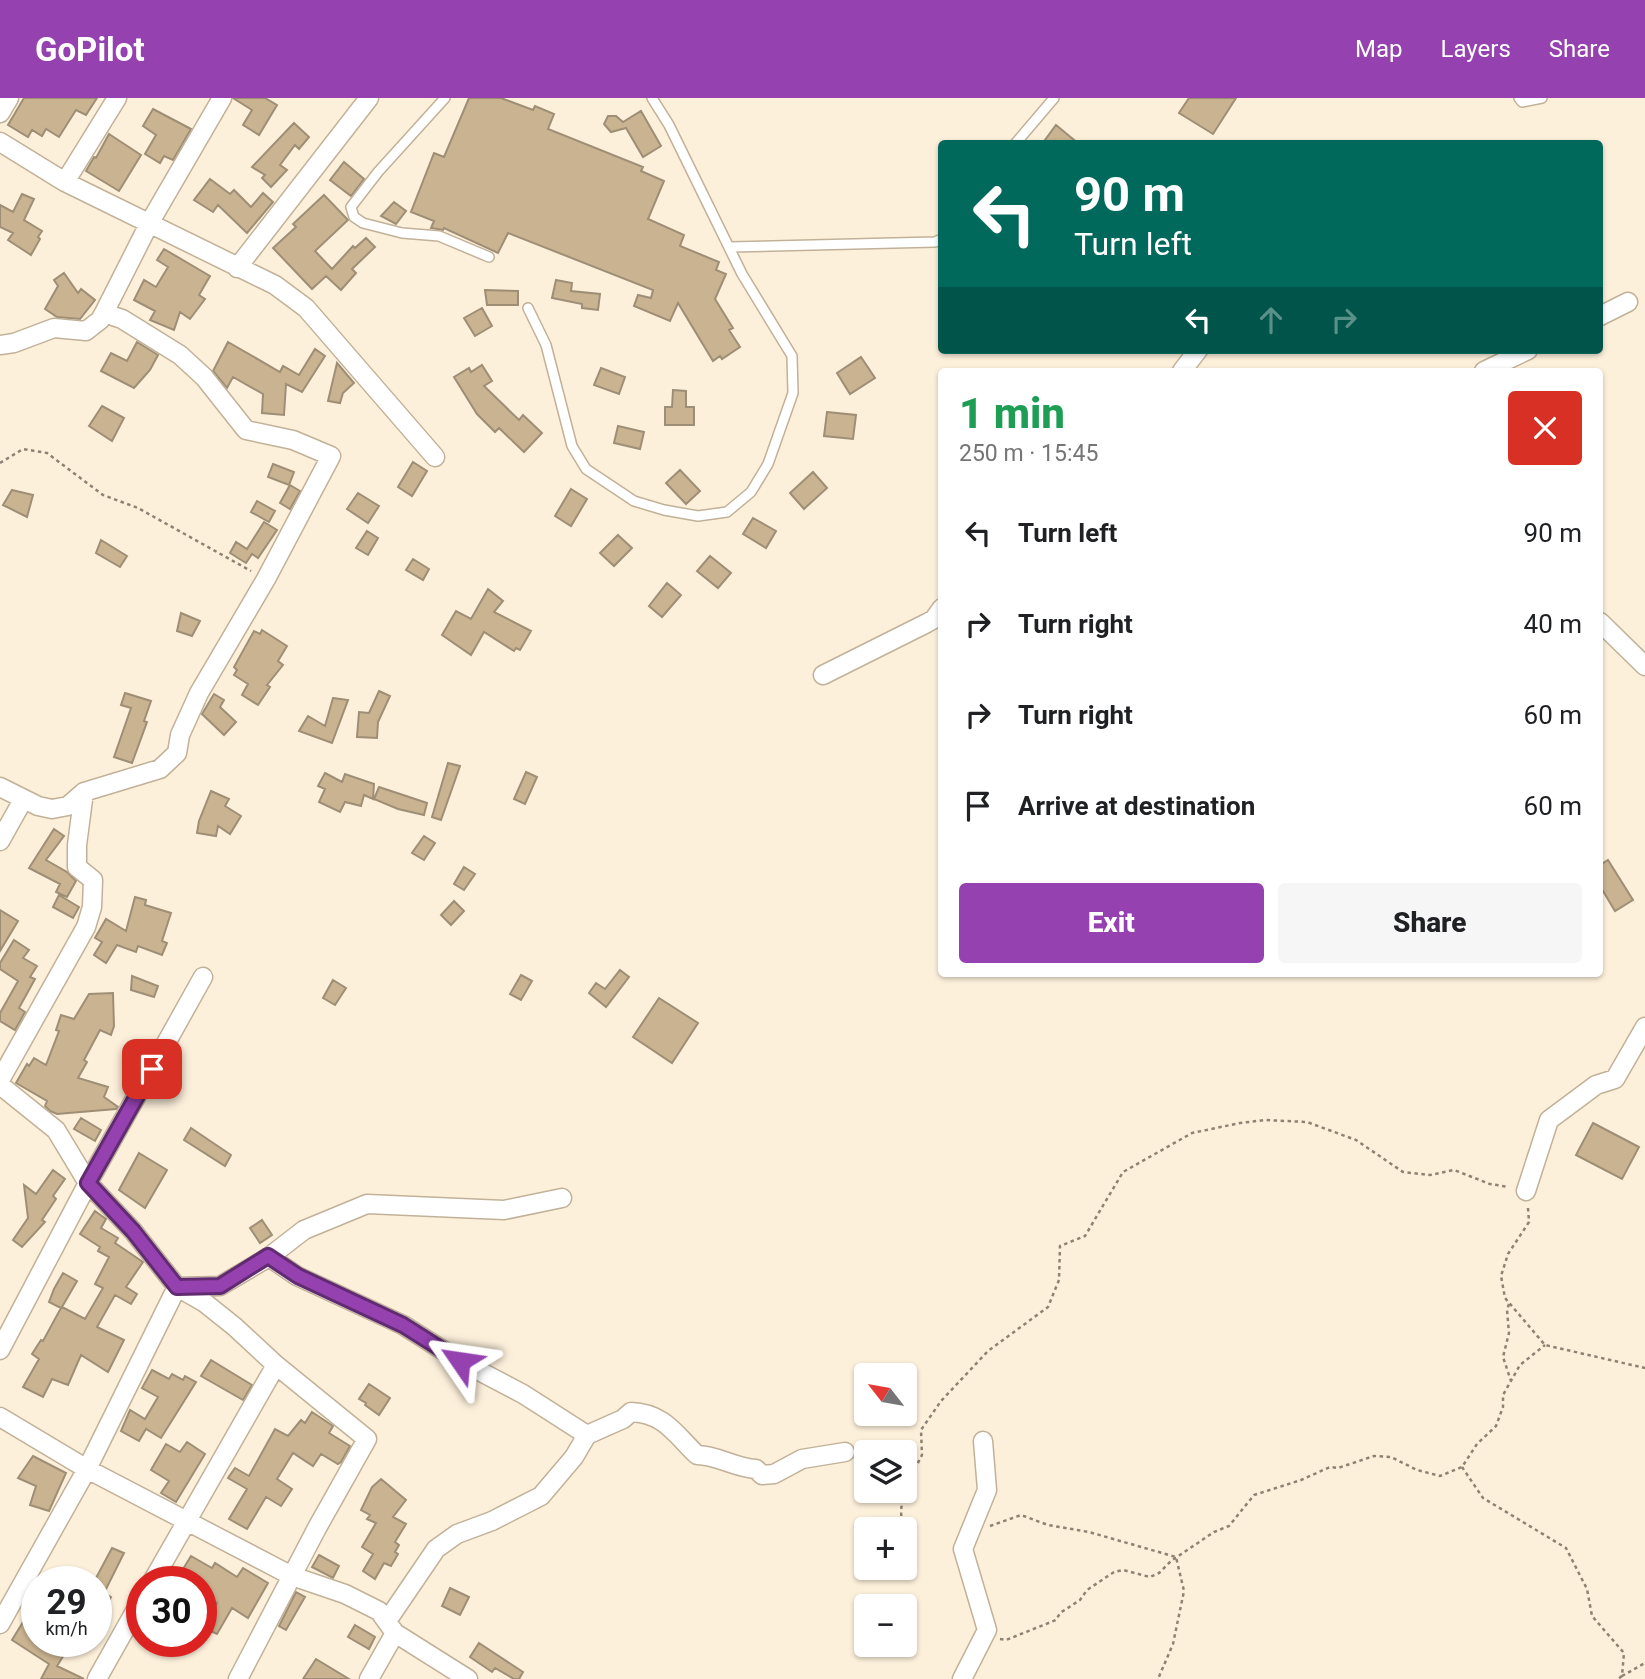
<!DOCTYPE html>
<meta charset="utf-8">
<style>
body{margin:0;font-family:Roboto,sans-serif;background:#f6f6f6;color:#202124;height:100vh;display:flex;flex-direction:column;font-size:26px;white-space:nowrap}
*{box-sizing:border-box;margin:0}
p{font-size:23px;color:#757577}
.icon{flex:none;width:38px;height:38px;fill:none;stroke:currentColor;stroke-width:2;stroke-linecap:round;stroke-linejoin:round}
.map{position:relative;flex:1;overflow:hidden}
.panel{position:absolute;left:938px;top:270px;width:665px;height:609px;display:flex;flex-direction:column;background:#fff;border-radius:7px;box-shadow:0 2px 5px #0004}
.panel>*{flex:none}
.guide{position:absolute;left:938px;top:42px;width:665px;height:214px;border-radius:7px;box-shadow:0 2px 5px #0004;background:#00695c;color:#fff;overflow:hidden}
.needle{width:46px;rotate:301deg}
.fabs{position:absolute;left:854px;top:1265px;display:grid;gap:14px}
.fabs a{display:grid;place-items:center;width:63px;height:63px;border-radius:7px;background:#fff;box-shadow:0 2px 5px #0004;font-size:35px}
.speed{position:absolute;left:21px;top:1468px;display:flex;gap:14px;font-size:35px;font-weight:700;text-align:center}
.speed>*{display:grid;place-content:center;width:91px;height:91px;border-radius:50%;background:#fff;box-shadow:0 2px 5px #0004;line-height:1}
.speed small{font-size:18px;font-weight:400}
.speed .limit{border:10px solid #d22;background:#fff;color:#111}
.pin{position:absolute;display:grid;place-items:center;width:60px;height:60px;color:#fff;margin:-30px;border-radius:14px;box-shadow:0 4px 10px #0006}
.me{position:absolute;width:77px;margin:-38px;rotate:302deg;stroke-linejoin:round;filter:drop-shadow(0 0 5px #0008)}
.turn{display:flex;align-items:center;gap:24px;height:147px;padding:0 21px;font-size:32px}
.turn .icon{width:91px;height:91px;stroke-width:2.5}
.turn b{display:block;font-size:49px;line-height:60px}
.lanes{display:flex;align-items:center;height:66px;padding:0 21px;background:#0003;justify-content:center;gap:35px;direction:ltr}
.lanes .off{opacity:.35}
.round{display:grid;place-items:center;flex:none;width:74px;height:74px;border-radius:7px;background:#f6f6f6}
.head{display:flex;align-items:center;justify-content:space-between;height:119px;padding:0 21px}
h1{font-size:42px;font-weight:800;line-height:52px;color:#1e9e55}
.action{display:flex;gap:14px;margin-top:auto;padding:14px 21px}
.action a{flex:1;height:80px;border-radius:7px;background:#9542b0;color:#fff;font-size:28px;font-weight:800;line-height:80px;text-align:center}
.action a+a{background:#f6f6f6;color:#202124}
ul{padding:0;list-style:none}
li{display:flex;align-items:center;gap:21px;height:91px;padding:0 21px}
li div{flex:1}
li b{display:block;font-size:26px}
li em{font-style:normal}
header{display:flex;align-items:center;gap:42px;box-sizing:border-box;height:98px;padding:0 35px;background:#9542b0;color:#fff}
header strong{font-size:33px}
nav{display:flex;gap:38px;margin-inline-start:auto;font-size:24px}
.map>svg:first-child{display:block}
.building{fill:#cab390;stroke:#9e8e76;stroke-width:2}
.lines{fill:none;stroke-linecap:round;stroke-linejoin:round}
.service-casing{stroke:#c1b198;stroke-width:12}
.minor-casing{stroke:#c1b198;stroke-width:21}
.path{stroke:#8d8374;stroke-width:2.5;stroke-dasharray:3.5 3.5;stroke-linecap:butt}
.service{stroke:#fff;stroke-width:9}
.minor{stroke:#fff;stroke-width:18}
.route-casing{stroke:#612b72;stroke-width:18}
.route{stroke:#9542b0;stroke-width:12}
</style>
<header>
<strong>GoPilot</strong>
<nav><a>Map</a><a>Layers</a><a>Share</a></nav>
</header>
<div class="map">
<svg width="1645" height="1581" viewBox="0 0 1645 1581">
<rect width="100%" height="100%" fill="#fdf0db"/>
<path class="building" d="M24 0H97L86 17 76 12 59 39 46 31 42 38 32 32 28 39 8 27Z
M233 0H265L277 7 259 37 243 27 252 12Z
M469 0H501L533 12 535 8 554 16 548 31 643 69 641 73 664 83 648 121 684 137 680 148 719 164 716 172 726 176 715 201 733 230 729 232 740 249 722 261 720 258 713 263 678 205 670 223 634 208 638 197 651 200 653 192 508 135 498 155 444 130 443 132 431 130 434 123 411 114 434 55 444 59Z
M1189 0H1236L1213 36 1179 15Z
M153 11 191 31 173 62 164 58 160 65 145 56 156 37 143 28Z
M641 13 661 48 643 59 626 30 611 34 604 26 608 18H616L623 24Z
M294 25 309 39 299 51 295 47 280 67 287 72 271 89 262 80 265 77 252 69Z
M1056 27 1079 46H1042Z
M109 36 141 57 119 93 86 73 94 59 96 60Z
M344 64 364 81 351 98 330 82Z
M210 81 230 96 234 92 251 109 263 95 273 104 247 135 218 107 213 114 194 102Z
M22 96 34 101 24 122 42 133 38 139 40 141 31 157 8 142 13 135 0 129V107L13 114Z
M324 97 348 122 315 153 332 171 353 148 355 150 366 140 375 149 352 171 356 175 341 192 326 178 312 191 273 150 296 129 293 126Z
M394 104 406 113 396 126 381 118Z
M164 151 210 178 199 197 205 201 190 221 180 214 174 232 150 222 155 213 134 202 144 182 156 189 168 169 157 162Z
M64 175 78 195 81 191 95 202 80 221 57 219 45 211 58 188 54 182Z
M556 182 572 185 571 193 600 196 598 212 582 210V206L552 200Z
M485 192 518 193V207H487Z
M482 210 492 228 475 238 464 220Z
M137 244 158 257 150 272 134 290 101 273 111 255 127 263Z
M228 244 280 274 283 268 299 277 315 251 325 258 302 294 286 286 284 317 262 315 263 296 233 279 227 290 213 273Z
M861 259 875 280 850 296 837 275Z
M337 265 354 285 343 295 340 305 328 303Z
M482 267 492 283 484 288 519 322 523 317 542 335 524 354 499 330 495 334 477 316 454 279 469 270 471 274Z
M601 270 625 279 619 296 594 287Z
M673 292 686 293V309H694V327H665V309H672Z
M102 308 124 320 112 343 89 328Z
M827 314 856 317 853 341 824 338Z
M618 328 644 334 640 351 614 345Z
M413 364 427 373 412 398 398 389Z
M273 366 294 374 289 387 268 379Z
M680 372 700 393 686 406 666 385Z
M813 374 827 390 804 411 790 395Z
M290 387 300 393 290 411 280 405Z
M571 391 587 401 571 428 555 418Z
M12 392 33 397 27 419 3 407Z
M358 395 379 408 368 425 347 411Z
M257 403 275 413 269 424 251 414Z
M753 420 776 433 766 450 743 436Z
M264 424 277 432 258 460 252 456 246 465 230 455 236 444 247 451Z
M367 433 378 440 368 457 356 450Z
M618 437 632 450 614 468 600 455Z
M101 442 127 458 120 469 96 455Z
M710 458 731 475 718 490 697 473Z
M413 461 429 471 423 482 406 472Z
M667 485 681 497 662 519 649 508Z
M488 491 503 503 494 514 531 533 520 552 516 550 514 553 484 534 471 557 442 537 456 513 471 521Z
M181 515 200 523 192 538 177 533Z
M262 532 287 548 278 563 283 567 267 587 270 589 258 607 242 597 248 586 234 577 237 572 234 569 254 533 260 536Z
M379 593 390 598 378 624 377 640 357 639 359 614 369 615Z
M125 595 151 603 144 623 147 624 132 665 114 659 131 610 121 607Z
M214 596 224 602 220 609 236 624 224 637 202 616Z
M333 600 348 602 332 645 299 633 308 618 325 628Z
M448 665 460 668 441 722 432 719Z
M526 674 537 679 525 706 514 701Z
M325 675 342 684 345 676 374 686 373 701 364 697 361 708 345 704 340 714 319 704 325 691 318 688Z
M379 689 427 705 424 717 398 711 374 701Z
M211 693 229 701 225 708 241 718 230 736 218 728 216 738 197 735 199 723Z
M54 731 64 738 46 762 67 774 76 783 67 799 56 794 60 786 29 770Z
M424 738 435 745 424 762 412 755Z
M1608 762 1633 802 1615 813 1600 788V767Z
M464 769 475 776 464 792 454 786Z
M59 797 79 809 73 820 53 809Z
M135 799 146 802 145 807 171 815 162 843 167 845 162 857 138 848 136 854 117 847 106 865 94 857 102 844 95 840 106 821 126 833Z
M454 803 464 813 451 827 441 817Z
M0 812 18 823 0 853Z
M14 842 29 852 23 860 37 868 30 879 35 881 19 910 25 914 15 932 0 923V915L18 883 0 871V865Z
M620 872 629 879 606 909 589 895 596 885 605 891Z
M521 877 532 883 521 902 510 896Z
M132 878 158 888 154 899 131 892Z
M333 882 346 890 335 907 323 900Z
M113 895 114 928 111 937 100 932 84 962 87 964 78 980 108 989 104 999 118 1009 116 1011 57 1016 50 1013 45 1008 47 1003 16 985 27 966 29 968 34 960 46 967 59 933 56 932 61 917 74 921 89 896Z
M659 900 698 925 672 965 633 939Z
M81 1020 101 1032 95 1043 74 1031Z
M1593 1025 1639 1049 1622 1081 1576 1057Z
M191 1030 231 1057 225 1068 184 1042Z
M139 1055 167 1072 145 1110 119 1092Z
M53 1072 65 1081 53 1098 56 1101 42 1122 45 1124 22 1149 13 1142 28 1120 24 1087 36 1096Z
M95 1113 106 1121 101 1130 118 1140 115 1145 143 1164 126 1189 137 1196 131 1206 115 1197 97 1229 124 1242 108 1274 81 1257 68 1287 52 1281 43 1299 23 1289 39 1261 32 1256 41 1242 43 1243 61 1210 49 1204 54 1191 63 1175 77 1183 62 1209 85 1221 103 1190 95 1186 109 1159 98 1153 100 1149 80 1136Z
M262 1122 272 1137 260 1145 250 1130Z
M211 1262 252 1287 243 1302 201 1278Z
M152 1272 169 1281 172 1276 183 1282 185 1278 196 1284 161 1340 146 1331 139 1343 121 1333 130 1312 145 1321 158 1299 142 1290Z
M369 1286 390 1300 379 1317 365 1307 366 1305 359 1301Z
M312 1314 333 1328 329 1335 350 1348 341 1364 338 1366 321 1356 313 1368 293 1355 277 1381 292 1391 281 1408 266 1399 247 1431 229 1421 247 1391 228 1380 235 1370 249 1378 275 1331 288 1338 301 1322 305 1325Z
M187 1344 205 1356 176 1404 161 1395 169 1383 151 1372 166 1346 180 1354Z
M33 1358 66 1375 49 1413 30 1407 36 1388 18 1380Z
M381 1381 406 1402 393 1419 406 1426 395 1444 399 1447 395 1454 398 1456 391 1468 384 1465 375 1481 363 1473 373 1456 362 1449 376 1425 367 1421 370 1417 361 1412 372 1389Z
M112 1450 124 1455 104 1495 111 1499 96 1525V1480Z
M319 1457 339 1468 333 1480 312 1469Z
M191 1458 212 1470 215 1465 237 1479 243 1470 268 1485 248 1520 232 1510 217 1536 204 1530 217 1505 201 1496V1484H175Z
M450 1490 469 1499 460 1517 442 1508Z
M296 1494 305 1499 286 1532 279 1528Z
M28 1516 37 1522V1544H72L57 1568 84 1581H41L49 1566 12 1542Z
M355 1527 375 1539 369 1551 348 1539Z
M479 1545 523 1574 519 1581H514L495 1570 492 1574 470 1559Z
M316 1561 349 1581H303Z"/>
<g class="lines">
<g class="service-casing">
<path id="service" d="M445 0 378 74 351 109 354 119 363 125 402 135 439 138 489 159
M1519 0 1522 4 1542 0
M1015 46 1054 0
M730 149 935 144 942 141
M528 210 546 247 572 348 586 371 634 403 664 412 698 418 727 414 751 394 768 366 793 295 792 258 742 176 669 27 652 0"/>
</g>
<g class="minor-casing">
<path id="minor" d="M0 15 9 0
M0 44 65 84 275 187 306 210 435 359
M65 84 117 0
M237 170 369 0
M1600 218 1628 204
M0 247 14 245 54 230 86 233 100 222 104 215
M1182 273 1198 252
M1484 273 1528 252
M1600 524 1645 568
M823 577 927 525 934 521 942 510
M0 689 38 708 52 711 68 708 84 694 160 671 177 655 180 637 199 595 266 481 331 358 293 342 246 332 204 279 180 257 122 221 104 215 150 124 222 0
M0 743 23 702
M0 982 86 829 92 809 93 782 77 769V747L84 694
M0 987 56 1032 88 1085 133 1133 177 1189 205 1205 235 1229 276 1267 367 1341 317 1430 238 1581
M1526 1093 1549 1022 1596 987 1615 981 1645 929
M269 1159 297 1178 403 1227 460 1263 523 1296 587 1337
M0 1252 88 1085 203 879
M0 1319 87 1371 292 1478 345 1496 379 1513 395 1535 468 1581
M152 1484 276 1267
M387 1523 436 1451 457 1436 492 1423 541 1398 574 1359 587 1337 623 1321 631 1314C664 1315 676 1337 697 1357 717 1357 735 1370 756 1371L762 1377 774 1376 802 1361 845 1354
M0 1526 87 1371 177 1189 220 1188 269 1159 304 1132 367 1106 504 1112 562 1100
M97 1581 142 1501
M369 1581 395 1535
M962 1581 987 1532 963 1451 987 1392 983 1343"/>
</g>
<path class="path" d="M0 365 23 351 47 355 103 397 138 410 251 473
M1528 1110 1529 1124 1508 1156 1501 1178 1505 1200 1545 1247 1645 1270
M1509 1206 1507 1212 1509 1235 1503 1259 1511 1283
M1462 1369 1483 1400 1566 1450 1587 1491 1592 1518 1624 1555 1622 1578 1618 1581
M905 1390 922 1357 921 1332 941 1303 988 1253 1048 1209 1059 1182 1060 1148 1085 1138 1123 1074 1192 1035 1240 1025 1265 1022 1307 1024 1356 1042 1403 1074 1430 1077 1454 1072 1490 1086 1509 1089
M990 1428 1021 1417 1048 1427 1089 1434 1176 1459 1184 1493 1173 1546 1158 1581
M902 1432 901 1412 904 1393
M1000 1541 1006 1542 1056 1522 1060 1515 1080 1502 1087 1492 1114 1474 1123 1472 1150 1479 1159 1475 1171 1463 1214 1434 1229 1428 1254 1397 1301 1382 1330 1369 1338 1370 1374 1358 1391 1359 1417 1372 1440 1378 1462 1369 1477 1346 1496 1328 1503 1309V1297L1520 1267 1545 1247
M1622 1578 1645 1565"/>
<use href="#service" class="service"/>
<use href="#minor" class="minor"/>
</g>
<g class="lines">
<g class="route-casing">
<path id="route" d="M152 971 88 1085 133 1133 177 1189 220 1188 268 1158 298 1178 403 1227 460 1263"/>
</g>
<use href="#route" class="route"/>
</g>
</svg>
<div class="fabs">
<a><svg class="needle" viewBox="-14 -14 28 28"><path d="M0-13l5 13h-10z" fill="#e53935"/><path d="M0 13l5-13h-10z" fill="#757577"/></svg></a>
<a><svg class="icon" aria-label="layers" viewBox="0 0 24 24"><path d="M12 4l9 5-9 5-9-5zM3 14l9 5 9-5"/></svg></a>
<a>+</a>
<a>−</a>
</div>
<div class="speed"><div>29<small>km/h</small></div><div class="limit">30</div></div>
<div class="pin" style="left:152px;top:971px;background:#d93025"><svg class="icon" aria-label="arrive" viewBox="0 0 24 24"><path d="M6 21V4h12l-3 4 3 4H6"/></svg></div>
<svg class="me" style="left:460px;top:1263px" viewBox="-20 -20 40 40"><path d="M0-17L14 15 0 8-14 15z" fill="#9542b0" stroke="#fff" stroke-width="4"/></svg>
<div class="guide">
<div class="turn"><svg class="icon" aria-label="left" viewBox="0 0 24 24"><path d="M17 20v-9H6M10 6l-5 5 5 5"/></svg><div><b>90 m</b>Turn left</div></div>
<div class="lanes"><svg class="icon" aria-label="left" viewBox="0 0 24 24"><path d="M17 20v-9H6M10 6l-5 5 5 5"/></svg><svg class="icon off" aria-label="ahead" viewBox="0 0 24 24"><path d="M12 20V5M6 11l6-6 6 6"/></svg><svg class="icon off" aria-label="right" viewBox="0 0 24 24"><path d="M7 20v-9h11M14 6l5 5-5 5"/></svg></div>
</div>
<section class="panel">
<div class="head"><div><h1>1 min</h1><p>250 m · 15:45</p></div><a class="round" style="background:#d93025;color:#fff"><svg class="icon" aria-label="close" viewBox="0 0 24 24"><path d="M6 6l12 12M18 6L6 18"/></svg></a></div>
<ul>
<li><svg class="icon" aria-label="left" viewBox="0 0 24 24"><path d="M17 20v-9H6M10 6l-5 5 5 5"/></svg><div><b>Turn left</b></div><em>90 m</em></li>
<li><svg class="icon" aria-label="right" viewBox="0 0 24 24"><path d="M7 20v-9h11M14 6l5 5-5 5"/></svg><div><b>Turn right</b></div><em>40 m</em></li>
<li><svg class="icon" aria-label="right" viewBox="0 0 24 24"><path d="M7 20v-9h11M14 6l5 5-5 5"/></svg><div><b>Turn right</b></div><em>60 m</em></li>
<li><svg class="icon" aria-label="arrive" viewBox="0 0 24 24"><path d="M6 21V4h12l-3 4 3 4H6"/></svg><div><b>Arrive at destination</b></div><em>60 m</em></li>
</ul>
<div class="action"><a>Exit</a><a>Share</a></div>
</section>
</div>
